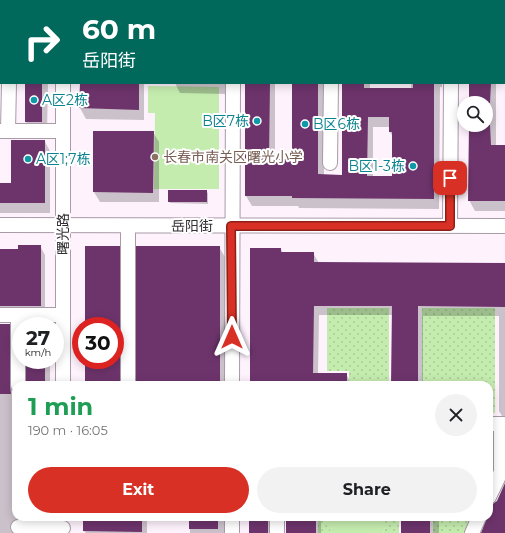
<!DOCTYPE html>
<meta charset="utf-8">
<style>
body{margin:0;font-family:Montserrat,"Noto Sans SC",sans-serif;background:#f2f2f2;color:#202124;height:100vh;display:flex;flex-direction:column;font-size:15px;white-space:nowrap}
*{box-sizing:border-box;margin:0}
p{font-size:13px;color:#757577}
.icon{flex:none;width:22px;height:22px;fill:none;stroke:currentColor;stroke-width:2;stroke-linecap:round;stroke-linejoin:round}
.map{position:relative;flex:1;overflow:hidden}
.sheet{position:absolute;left:12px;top:381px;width:481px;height:140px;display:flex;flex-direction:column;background:#fff;border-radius:12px;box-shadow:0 2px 10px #0003}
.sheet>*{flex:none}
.banner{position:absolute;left:0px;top:0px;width:505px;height:84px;box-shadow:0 2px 10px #0003;background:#00695c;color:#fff;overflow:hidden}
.buttons{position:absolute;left:457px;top:96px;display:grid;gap:8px}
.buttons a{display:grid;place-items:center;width:36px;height:36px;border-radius:50%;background:#fff;box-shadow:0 2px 10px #0003;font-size:20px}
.speed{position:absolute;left:12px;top:317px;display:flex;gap:8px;font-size:20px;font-weight:700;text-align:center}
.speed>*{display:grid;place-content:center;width:52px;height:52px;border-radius:50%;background:#fff;box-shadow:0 2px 10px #0003;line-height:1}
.speed small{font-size:10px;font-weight:400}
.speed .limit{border:6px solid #d22;background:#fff;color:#111}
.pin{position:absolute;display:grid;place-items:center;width:34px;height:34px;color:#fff;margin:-17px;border-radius:8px;box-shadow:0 2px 6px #0006}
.me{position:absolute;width:44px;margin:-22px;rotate:0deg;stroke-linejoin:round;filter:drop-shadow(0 0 3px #0008)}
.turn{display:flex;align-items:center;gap:14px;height:84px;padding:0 16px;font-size:18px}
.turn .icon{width:52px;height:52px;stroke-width:2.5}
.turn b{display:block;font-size:28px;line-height:34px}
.round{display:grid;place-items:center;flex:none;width:42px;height:42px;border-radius:21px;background:#f2f2f2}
.summary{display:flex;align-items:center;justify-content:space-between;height:68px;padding:0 16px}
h1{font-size:24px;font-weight:700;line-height:30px;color:#1e9e55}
.cta{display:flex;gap:8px;margin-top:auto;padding:8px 16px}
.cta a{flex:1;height:46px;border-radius:24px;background:#d93025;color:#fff;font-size:16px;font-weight:700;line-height:46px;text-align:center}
.cta a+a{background:#f2f2f2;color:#202124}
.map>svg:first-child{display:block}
.grass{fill:url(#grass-dots)}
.green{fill:#c5ecaf}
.shadow{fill:#0003;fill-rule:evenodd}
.building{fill:#6d346c;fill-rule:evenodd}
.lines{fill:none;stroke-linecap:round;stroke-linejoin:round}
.minor-casing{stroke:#a89ba7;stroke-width:16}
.minor{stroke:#fff;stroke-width:14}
.route-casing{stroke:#8d1f18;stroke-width:10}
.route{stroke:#d93025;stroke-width:7}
.culture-dot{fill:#0f9aa8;stroke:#fff;stroke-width:1.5}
.education-dot{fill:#8d6e63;stroke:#fff;stroke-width:1.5}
.labels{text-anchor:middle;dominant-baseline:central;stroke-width:4;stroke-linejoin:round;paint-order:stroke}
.culture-label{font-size:14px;fill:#0d838f;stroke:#fff;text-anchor:start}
.education-label{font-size:14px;fill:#785e54;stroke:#fff;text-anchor:start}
.street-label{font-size:14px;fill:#342f34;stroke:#fff}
</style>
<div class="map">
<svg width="505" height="533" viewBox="0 0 505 533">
<defs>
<pattern id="grass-dots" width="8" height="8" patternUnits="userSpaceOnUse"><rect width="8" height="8" fill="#c5ecaf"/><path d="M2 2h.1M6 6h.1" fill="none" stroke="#aacb97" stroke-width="1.8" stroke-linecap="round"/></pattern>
</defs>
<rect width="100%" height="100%" fill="#fef2fd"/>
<path class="grass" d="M327 308H389V385H349V371H327Z
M422 308H495V413H489V385H422Z
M318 517H329V527L332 533H318Z
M385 517H399V533H383L385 527Z
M433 517H474L466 533H433Z"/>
<path class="green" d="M148 86 219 87V189H154L155 113H148Z
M329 517H385V527L383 533H332L329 527Z"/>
<path class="shadow" d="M26 0H48V1H26Z
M86 0H121V1H86Z
M149 0H323V1Z
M344 0H365L366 1H344Z
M392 0H438L439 1H392Z
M466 0H494V1H466Z
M504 3H505V65H504Z
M26 83H48L47 132H32L26 122Z
M80 83H144V120L86 119 80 108Z
M175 83H227L226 94 180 93Z
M246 83H275V160H293V83H324V175L343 176V83H370V89H411V83H442V87H440L439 209 299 208 298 206H252L246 196ZM373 127H390V132L393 137V177H373Z
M470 83H496V146H505V211H475L469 200V125H486V103H469Z
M153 132 159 142V202H100L94 192Z
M44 140 50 151V213H0V184H12Z
M206 191 208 193V204L170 203 169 201Z
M40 246 45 255V315L0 318V250H19Z
M119 247 125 257V385H87V360H115V326H87Z
M219 247 225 257V385H138Z
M281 249 283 253H313L319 263 505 264V421L499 411V316H423V385H392V315H319L318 374H346L352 385H251Z
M0 324H9L14 333V392L16 394V517H49V527L15 533H0Z
M28 324H40L41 326H28Z
M28 360H50V385H28Z
M84 517H147V533H86L84 531Z
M190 517H224V533H190Z
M250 517H321V533H286V519H279L275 533H250Z
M402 517H439V533H402Z"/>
<path class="building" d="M25 83H42V122H25Z
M80 83H139V110L79 108Z
M245 83H270L269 159H292V83H318V174L342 175V83H364V88H413V83H434V199L292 198V196H245ZM368 117H389V132H392V176H367Z
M469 83H491L490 103H469Z
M469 125H490L491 145H505V201H468Z
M93 131H154L153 193 93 192Z
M11 140H45V203H0V183H11Z
M168 190H207V202H168Z
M18 245H41V306H0V249H18Z
M85 246H120V385H85V360H115V326H85Z
M136 246H220V385H136Z
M250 248H281V252H314V262L505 263V307L418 306V385H391L392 306H314L313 373H347V385H250Z
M0 324H10V385L11 394H0Z
M26 360H45V381H26Z
M505 483V533H481L487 517H489V510L491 505 497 501Z
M83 517H142V532L83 531Z
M189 517H218V529H189Z
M249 517H268V533H249Z
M286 517H316V533H286Z
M401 517H430V533H401Z"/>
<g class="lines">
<g class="minor-casing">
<path id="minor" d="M9 1V0
M63 1V0
M233 1V0
M331 1V0
M452 1V0
M0 131H63
M8 131 9 83
M330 163 331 83
M0 225 505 226
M450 226 451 83
M0 315H63
M18 385V315
M63 385V83
M128 385V226
M232 385 233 83
M489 424H505
M489 497 501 472V424
M232 517V533
M18 527 63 528
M277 533V517
M472 533 479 517"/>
</g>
<use href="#minor" class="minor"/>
</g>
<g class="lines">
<g class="route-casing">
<path id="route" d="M232 337 231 226H450V178"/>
</g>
<use href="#route" class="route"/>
</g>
<g class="culture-dot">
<circle cx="34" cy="100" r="4"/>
<circle cx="257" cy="121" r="4"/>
<circle cx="305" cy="124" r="4"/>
<circle cx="28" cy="159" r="4"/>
<circle cx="413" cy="166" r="4"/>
</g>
<circle class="education-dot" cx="155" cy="157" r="4"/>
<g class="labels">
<g class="culture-label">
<text x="42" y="100">A区2栋</text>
<text x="249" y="121" text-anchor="end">B区7栋</text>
<text x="313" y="124">B区6栋</text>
<text x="36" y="159">A区1;7栋</text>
<text x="405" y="166" text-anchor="end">B区1-3栋</text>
</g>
<g class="education-label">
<text x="163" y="157">长春市南关区曙光小学</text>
</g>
<g class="street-label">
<text x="192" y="226">岳阳街</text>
<text transform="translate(63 234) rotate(-90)">曙光路</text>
</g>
</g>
</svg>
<div class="buttons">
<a><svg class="icon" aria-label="search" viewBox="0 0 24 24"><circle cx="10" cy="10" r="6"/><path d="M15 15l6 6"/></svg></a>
</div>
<div class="speed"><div>27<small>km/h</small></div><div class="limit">30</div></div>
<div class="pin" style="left:450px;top:178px;background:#d93025"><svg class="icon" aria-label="arrive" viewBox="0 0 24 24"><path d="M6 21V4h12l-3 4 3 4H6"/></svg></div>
<svg class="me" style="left:232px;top:337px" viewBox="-20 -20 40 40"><path d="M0-17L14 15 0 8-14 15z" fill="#d93025" stroke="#fff" stroke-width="4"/></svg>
<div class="banner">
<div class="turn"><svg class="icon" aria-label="right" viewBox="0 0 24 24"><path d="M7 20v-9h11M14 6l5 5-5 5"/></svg><div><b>60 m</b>岳阳街</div></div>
</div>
<section class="sheet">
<div class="summary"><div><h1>1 min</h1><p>190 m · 16:05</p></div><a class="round"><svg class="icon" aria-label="close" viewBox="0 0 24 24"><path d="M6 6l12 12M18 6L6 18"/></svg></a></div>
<div class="cta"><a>Exit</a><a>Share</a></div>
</section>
</div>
